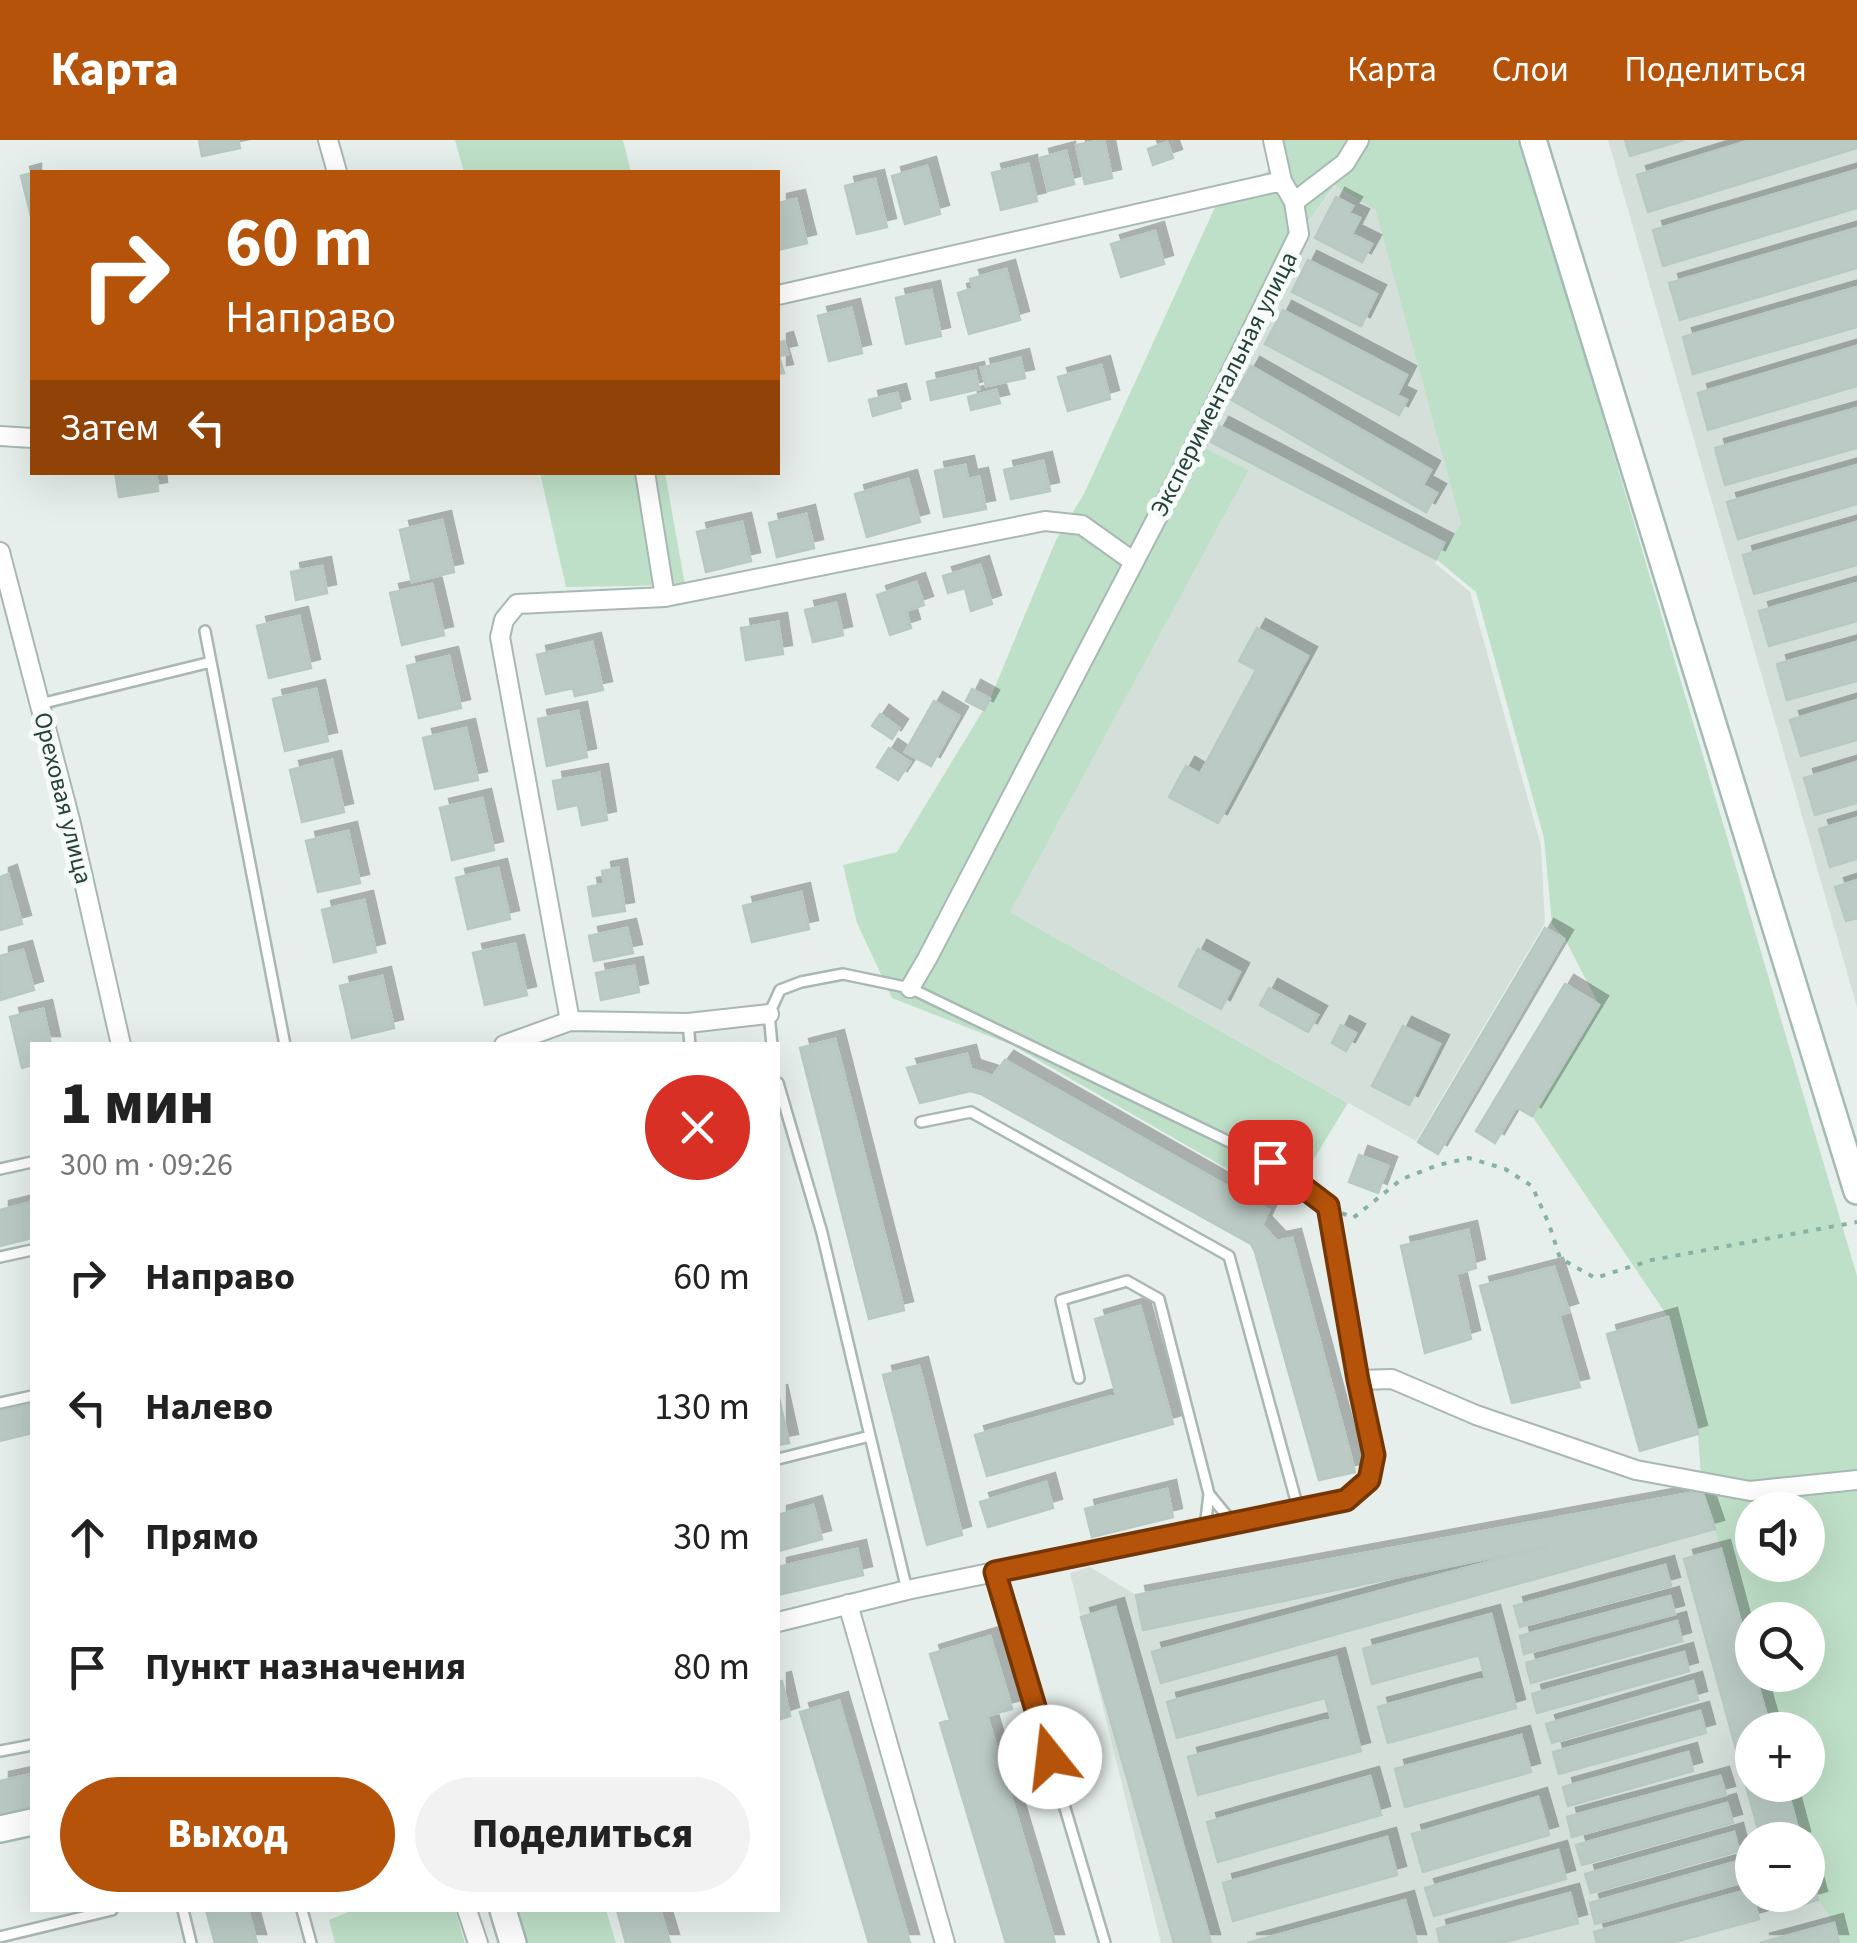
<!DOCTYPE html>
<html lang="ru">
<meta charset="utf-8">
<style>
body{margin:0;font-family:"Source Sans 3",sans-serif;background:#f2f2f2;color:#222;height:100vh;display:flex;flex-direction:column;font-size:38px;white-space:nowrap}
*{box-sizing:border-box;margin:0}
p{font-size:32px;color:#767676}
.icon{flex:none;width:55px;height:55px;fill:none;stroke:currentColor;stroke-width:2;stroke-linecap:round;stroke-linejoin:round}
.map{position:relative;flex:1;overflow:hidden}
.details{position:absolute;left:30px;top:902px;width:750px;height:870px;display:flex;flex-direction:column;background:#fff;border-radius:0px;box-shadow:0 10px 40px #0002}
.details>*{flex:none}
.hud{position:absolute;left:30px;top:30px;width:750px;height:305px;border-radius:0px;box-shadow:0 10px 40px #0002;background:#b45309;color:#fff;overflow:hidden}
.fabs{position:absolute;left:1735px;top:1352px;display:grid;gap:20px}
.fabs a{display:grid;place-items:center;width:90px;height:90px;border-radius:50%;background:#fff;box-shadow:0 10px 40px #0002;font-size:50px}
.pin{position:absolute;display:grid;place-items:center;width:85px;height:85px;color:#fff;margin:-42px;border-radius:20px;box-shadow:0 5px 15px #0006}
.me{position:absolute;width:110px;margin:-55px;rotate:344deg;stroke-linejoin:round;filter:drop-shadow(0 0 8px #0008)}
.turn{display:flex;align-items:center;gap:35px;height:210px;padding:0 30px;font-size:45px}
.turn .icon{width:130px;height:130px;stroke-width:2.5}
.turn b{display:block;font-size:70px;line-height:85px}
.then{display:flex;align-items:center;height:95px;padding:0 30px;background:#0003;gap:20px;font-size:38px}
.round{display:grid;place-items:center;flex:none;width:105px;height:105px;border-radius:52px;background:#f2f2f2}
.overview{display:flex;align-items:center;justify-content:space-between;height:170px;padding:0 30px}
h1{font-size:60px;font-weight:800;line-height:75px}
.button{display:flex;gap:20px;margin-top:auto;padding:20px 30px}
.button a{flex:1;height:115px;border-radius:60px;background:#b45309;color:#fff;font-size:40px;font-weight:800;line-height:115px;text-align:center}
.button a+a{background:#f2f2f2;color:#222}
ul{padding:0;list-style:none}
li{display:flex;align-items:center;gap:30px;height:130px;padding:0 30px}
li div{flex:1}
li b{display:block;font-size:38px}
li em{font-style:normal}
header{display:flex;align-items:center;gap:60px;box-sizing:border-box;height:140px;padding:0 50px;background:#b45309;color:#fff}
header strong{font-size:48px}
nav{display:flex;gap:55px;margin-inline-start:auto;font-size:35px}
.map>svg:first-child{display:block}
.built{fill:#d4dfda}
.green{fill:#bfe0c8;fill-rule:evenodd}
.building{fill:#bbcac4;stroke:#b8c9c2;stroke-width:2.5;filter:url(#shadow)}
.lines{fill:none;stroke-linecap:round;stroke-linejoin:round}
.service-casing{stroke:#a8b8b2;stroke-width:14}
.minor-casing{stroke:#a8b8b2;stroke-width:22}
.secondary-casing{stroke:#a4bbb3;stroke-width:30}
.path{stroke:#86b3a5;stroke-width:4;stroke-dasharray:5 8;stroke-linecap:butt}
.service{stroke:#fff;stroke-width:9}
.minor{stroke:#fff;stroke-width:18}
.secondary{stroke:#fff;stroke-width:25}
.route-casing{stroke:#753606;stroke-width:25}
.route{stroke:#b45309;stroke-width:18}
.labels{text-anchor:middle;dominant-baseline:central;stroke-width:10;stroke-linejoin:round;paint-order:stroke}
.street-label{font-size:25px;fill:#24423a;stroke:#f7fbf9}
</style>
<header>
<strong>Карта</strong>
<nav><a>Карта</a><a>Слои</a><a>Поделиться</a></nav>
</header>
<div class="map">
<svg width="1857" height="1803" viewBox="0 0 1857 1803">
<defs>
<filter id="shadow"><feDropShadow dx="9" dy="-9" stdDeviation="0" flood-color="#0004"/></filter>
</defs>
<rect width="100%" height="100%" fill="#e6efeb"/>
<path class="built" d="M1608 0H1857V867Z
M1336 45 1377 72 1461 384 1435 423 1470 452 1541 706 1545 783 1416 1001 1010 772 1249 330 1196 303 1299 94Z
M1702 1351 1721 1409 1752 1524V1535H1755L1771 1590H1752V1645H1786L1801 1700H1752V1755H1808V1723L1818 1760 1834 1783 1839 1803H1161L1070 1433 1090 1427 1136 1455Z"/>
<path class="green" d="M455 0H623L631 32H464Z
M1283 0H1517L1584 214 1857 1136V1803H1839L1834 1783 1818 1760 1808 1723V1700H1801L1786 1645H1808V1590H1771L1755 1535H1808V1480H1752V1524L1721 1409 1702 1351 1698 1294 1668 1177 1532 976 1599 865 1565 799 1552 784 1544 698 1476 452 1436 419 1461 384 1376 71 1335 45 1299 94 1196 303 1249 330 1010 772 1348 963 1287 1063 1012 905 892 858 857 783 843 725 897 712 990 559 1056 400 1084 354 1216 65 1288 18ZM1752 1370H1808V1425H1752Z
M540 333H665L685 445 566 447Z
M353 1770H455L465 1803H335L329 1780Z
M518 1770H606L616 1803H524Z"/>
<path class="building" d="M199 0H238L240 8 202 16Z
M1104 0 1112 38 1085 44 1076 5Z
M1625 0H1684L1630 16Z
M1751 0H1857V8L1648 72 1637 35Z
M1167 2 1173 18 1153 25 1148 9Z
M1066 11 1074 44 1048 51 1040 18Z
M1028 24 1037 61 1001 70 992 33Z
M927 26 940 74 905 84 892 36Z
M1857 30V68L1663 126 1653 90Z
M32 33V80L21 36Z
M875 39 887 87 857 94 845 46Z
M1336 57 1353 66 1349 73 1360 78 1352 94 1372 104 1362 122 1315 98Z
M796 59 807 103 778 110V63Z
M1857 88V128L1680 180 1669 143Z
M1155 91 1164 124 1121 137 1111 104Z
M1308 120 1377 154 1361 186 1292 152Z
M1006 129 1020 180 969 194 958 153 973 148 970 139Z
M1857 147V187L1693 234 1683 197Z
M931 150 941 196 906 204 896 158Z
M851 168 862 213 829 221 818 176Z
M1283 170 1407 235 1397 255 1407 260 1399 275 1265 204Z
M784 201 788 214 779 216 784 233 778 234V203Z
M1857 206V246L1708 290 1698 253Z
M1020 218 1025 238 986 246 981 228Z
M1101 225 1110 259 1068 271 1058 237Z
M1251 226 1431 330 1423 345 1437 353 1426 372 1232 260Z
M975 231 979 249 931 260 927 242Z
M996 250 1000 263 971 270 968 257Z
M897 253 901 268 873 276 869 260Z
M1857 268V308L1725 345 1715 308Z
M1220 286 1444 403 1436 419 1211 302Z
M1043 321 1050 351 1011 359 1004 330Z
M965 325 968 339 979 337 986 369 944 377 935 331Z
M1857 325V364L1738 399 1727 362Z
M115 332H156L158 351 119 357Z
M908 339 920 382 867 397 855 354Z
M806 374 814 408 777 417 769 383Z
M442 380 454 432 412 442 400 390Z
M742 382 751 421 706 432 697 392Z
M1857 382V425L1754 454 1743 415Z
M980 425 992 464 971 471 965 448 948 453 943 436Z
M322 426 327 453 296 460 291 432Z
M916 442 924 465 906 471 911 488 890 495 877 455Z
M1857 443V481L1769 506 1759 471Z
M432 444 444 495 402 505 390 453Z
M836 463 843 495 813 502 805 470Z
M299 476 311 528 269 538 257 486Z
M778 482 783 514 746 520 741 488Z
M1257 488 1308 516 1218 683 1169 657 1186 626 1200 634 1256 530 1239 521Z
M592 502 603 550 575 556 573 548 546 554 537 515Z
M1857 502V541L1787 560 1777 524Z
M449 516 461 568 419 578 407 526Z
M316 549 328 601 285 611 273 559Z
M972 549 990 559 984 570 966 561Z
M1857 560V600L1801 616 1790 580Z
M934 561 959 576 931 626 905 612Z
M578 571 587 617 547 626 538 579Z
M880 574 899 588 892 599 872 586Z
M466 588 478 640 435 649 423 598Z
M889 608 910 622 898 640 877 627Z
M332 620 344 672 302 682 290 630Z
M1857 622V663L1815 675 1804 638Z
M599 633 607 680 582 685 578 665 558 669 553 641Z
M482 658 494 710 452 720 440 668Z
M1857 678V719L1830 727 1819 689Z
M348 691 360 743 318 752 306 701Z
M498 728 510 779 468 789 456 738Z
M618 728 625 771 593 776 588 747 604 744 602 731Z
M8 734 22 784 0 790V737Z
M1857 740V778L1846 781 1835 747Z
M801 752 809 789 752 802 743 766Z
M364 760 376 812 334 822 322 770Z
M627 788 633 813 594 821 589 796Z
M1545 788 1564 799 1438 1014 1418 1002Z
M515 804 527 855 485 865 473 813Z
M1198 809 1240 832 1221 869 1179 846Z
M23 810 34 850 0 860V816Z
M634 826 639 852 601 860 596 833Z
M382 836 394 888 352 898 340 846Z
M1565 844 1599 865 1532 976 1516 967 1495 1003 1476 991Z
M1269 848 1318 875 1308 892 1260 865Z
M43 869 51 905H32V925L22 928 10 877Z
M1341 885 1356 893 1346 911 1332 903Z
M1403 886 1440 904 1409 965 1372 946Z
M835 899 904 1170 869 1179 800 908Z
M967 914 971 929 993 936 1005 920 1269 1070 1262 1085 1277 1101 1292 1098 1355 1332 1319 1340 1255 1112 1251 1104 981 954 970 951 920 963 907 928Z
M1359 1015 1388 1026 1378 1053 1349 1042Z
M32 1062V1098L0 1106V1070Z
M1468 1090 1476 1128 1456 1134 1471 1199 1425 1213 1401 1106Z
M1554 1127 1569 1172 1559 1175 1580 1247 1512 1263 1480 1146Z
M1140 1166 1173 1284 987 1336 975 1295 1116 1255 1095 1179Z
M1668 1177 1698 1294 1640 1311 1607 1194Z
M919 1226 962 1395 927 1405 883 1235Z
M778 1253 789 1303 778 1305Z
M32 1264V1293L0 1301V1271Z
M1046 1342 1053 1368 988 1387 980 1362Z
M1167 1349 1173 1377 1092 1397 1085 1369Z
M1702 1351 1715 1389 1161 1543 1152 1512 1548 1406 1143 1490 1136 1455Z
M813 1365 822 1399 778 1411V1375Z
M857 1409 863 1435 778 1455V1427Z
M1721 1409 1752 1524V1535H1755L1771 1590H1752V1645H1786L1801 1700H1761L1684 1419Z
M1665 1425 1671 1446 1520 1487 1514 1466Z
M1670 1456 1675 1474 1524 1514 1520 1496Z
M1115 1467 1211 1803H1174L1081 1477Z
M1491 1474 1516 1568 1388 1603 1378 1567 1485 1538 1479 1515 1372 1544 1363 1509Z
M1677 1481 1682 1501 1531 1543 1526 1523Z
M990 1496 1012 1569 987 1576 1055 1803H1006L940 1583 950 1580 930 1514Z
M1684 1512 1689 1531 1537 1573 1532 1554Z
M1336 1517 1361 1611 1198 1655 1188 1617 1331 1579 1325 1558 1177 1598 1167 1562Z
M782 1541 790 1576 778 1580V1542Z
M1693 1541 1698 1560 1552 1603 1546 1584Z
M839 1561 910 1803H869L800 1572Z
M1700 1571 1706 1593 1559 1634 1553 1612Z
M1521 1595 1531 1632 1405 1667 1395 1629Z
M1688 1612 1693 1631 1568 1666 1563 1647Z
M32 1634V1669L0 1677V1641Z
M1370 1636 1381 1675 1218 1722 1207 1682Z
M1720 1636 1726 1655 1572 1697 1567 1677Z
M1538 1657 1549 1695 1423 1732 1412 1694Z
M1727 1663 1733 1683 1582 1725 1576 1705Z
M1734 1692 1739 1711 1591 1753 1585 1734Z
M1387 1697 1397 1735 1233 1781 1223 1743Z
M1558 1710 1566 1739 1434 1776 1425 1748Z
M1742 1720 1748 1741 1595 1784 1590 1763Z
M1808 1723 1818 1760 1781 1771 1777 1755H1808Z
M1751 1749 1759 1779 1671 1803H1597L1594 1792Z
M1570 1753 1578 1783 1501 1803H1440L1437 1789Z
M1405 1760 1417 1803H1247Z
M206 1770H248L257 1803H215Z
M617 1770H660L670 1803H626Z
M1834 1783 1839 1803H1760Z"/>
<g class="lines">
<g class="service-casing">
<path id="service" d="M205 491 285 905
M40 564 211 522
M688 883 690 905
M772 905 769 874 780 850 801 842 843 834 910 848 1271 1022 1328 1066 1358 1240
M778 943 822 1093 870 1296
M921 982 971 972 1229 1116 1298 1368
M0 1029 32 1022
M0 1117 32 1110
M1079 1238 1061 1160 1127 1141 1159 1159 1209 1354 1205 1388
M0 1263 32 1256
M778 1319 870 1296 907 1450
M1209 1354 1232 1382
M995 1432 1105 1803
M0 1611 32 1605
M183 1770 191 1803
M302 1770 311 1803
M0 1797 112 1770"/>
</g>
<g class="minor-casing">
<path id="minor" d="M328 0 337 32
M1273 0 1282 41
M1294 62 1345 23 1359 0
M778 155 1282 41 1294 62 1299 94 1196 303 927 819 910 848
M0 296 32 298
M645 332 665 457
M0 412 70 680 121 905
M570 881 500 497 504 480 517 464 665 457 1045 381 1082 385 1134 422
M504 905 570 881 688 883 769 874
M848 1464 945 1803
M778 1482 907 1450 1346 1360 1369 1340 1374 1315 1358 1240 1392 1239 1476 1275 1636 1330 1750 1351 1857 1340
M467 1770 478 1803"/>
</g>
<g class="secondary-casing">
<path id="secondary" d="M1533 0 1857 1051
M0 1689 32 1682
M503 1770 513 1803"/>
</g>
<path class="path" d="M1342 1073 1353 1078 1402 1039 1438 1025 1469 1018 1505 1029 1532 1046 1549 1084 1560 1118 1595 1138 1652 1120 1857 1082"/>
<use href="#service" class="service"/>
<use href="#minor" class="minor"/>
<use href="#secondary" class="secondary"/>
</g>
<g class="lines">
<g class="route-casing">
<path id="route" d="M1050 1617 995 1432 1346 1360 1369 1340 1374 1315 1358 1240 1328 1066 1270 1022"/>
</g>
<use href="#route" class="route"/>
</g>
<g class="labels">
<g class="street-label">
<text transform="translate(1224 244) rotate(-63)">Экспериментальная улица</text>
<text transform="translate(63 658) rotate(76)">Ореховая улица</text>
</g>
</g>
</svg>
<div class="fabs">
<a><svg class="icon" aria-label="sound" viewBox="0 0 24 24"><path d="M4 9h4l5-4v14l-5-4H4zM17 9q2 3 0 6"/></svg></a>
<a><svg class="icon" aria-label="search" viewBox="0 0 24 24"><circle cx="10" cy="10" r="6"/><path d="M15 15l6 6"/></svg></a>
<a>+</a>
<a>−</a>
</div>
<div class="pin" style="left:1270px;top:1022px;background:#d93025"><svg class="icon" aria-label="arrive" viewBox="0 0 24 24"><path d="M6 21V4h12l-3 4 3 4H6"/></svg></div>
<svg class="me" style="left:1050px;top:1617px" viewBox="-20 -20 40 40"><circle r="19" fill="#fff"/><path d="M0-13L10 11 0 6-10 11z" fill="#b45309"/></svg>
<div class="hud">
<div class="turn"><svg class="icon" aria-label="right" viewBox="0 0 24 24"><path d="M7 20v-9h11M14 6l5 5-5 5"/></svg><div><b>60 m</b>Направо</div></div>
<div class="then">Затем<svg class="icon" aria-label="left" viewBox="0 0 24 24"><path d="M17 20v-9H6M10 6l-5 5 5 5"/></svg></div>
</div>
<section class="details">
<div class="overview"><div><h1>1 мин</h1><p>300 m · 09:26</p></div><a class="round" style="background:#d93025;color:#fff"><svg class="icon" aria-label="close" viewBox="0 0 24 24"><path d="M6 6l12 12M18 6L6 18"/></svg></a></div>
<ul>
<li><svg class="icon" aria-label="right" viewBox="0 0 24 24"><path d="M7 20v-9h11M14 6l5 5-5 5"/></svg><div><b>Направо</b></div><em>60 m</em></li>
<li><svg class="icon" aria-label="left" viewBox="0 0 24 24"><path d="M17 20v-9H6M10 6l-5 5 5 5"/></svg><div><b>Налево</b></div><em>130 m</em></li>
<li><svg class="icon" aria-label="ahead" viewBox="0 0 24 24"><path d="M12 20V5M6 11l6-6 6 6"/></svg><div><b>Прямо</b></div><em>30 m</em></li>
<li><svg class="icon" aria-label="arrive" viewBox="0 0 24 24"><path d="M6 21V4h12l-3 4 3 4H6"/></svg><div><b>Пункт назначения</b></div><em>80 m</em></li>
</ul>
<div class="button"><a>Выход</a><a>Поделиться</a></div>
</section>
</div>
